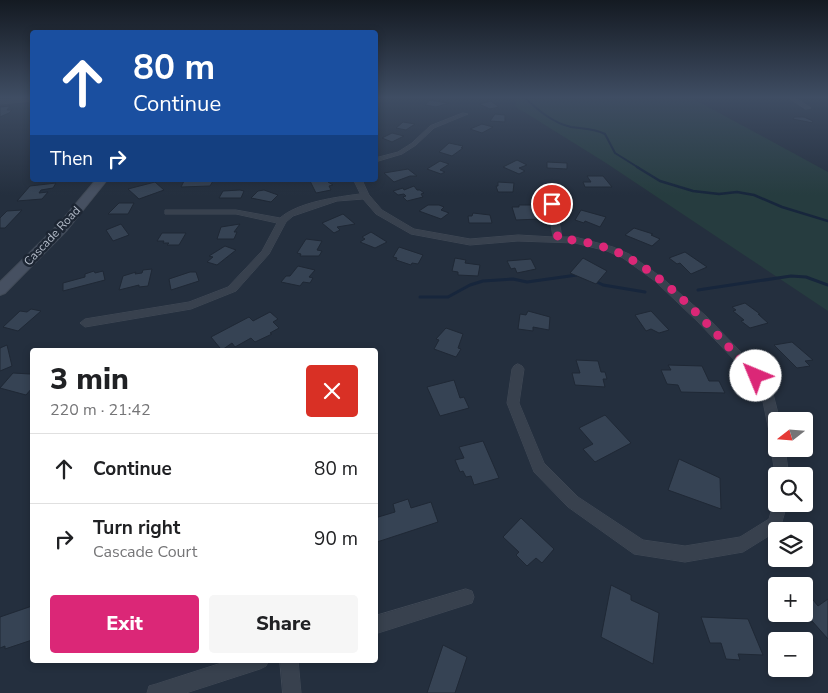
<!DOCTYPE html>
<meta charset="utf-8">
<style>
body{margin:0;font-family:"Nunito Sans",sans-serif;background:#f6f6f6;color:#202124;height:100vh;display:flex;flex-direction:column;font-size:19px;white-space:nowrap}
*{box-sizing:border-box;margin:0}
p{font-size:16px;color:#757577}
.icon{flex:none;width:28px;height:28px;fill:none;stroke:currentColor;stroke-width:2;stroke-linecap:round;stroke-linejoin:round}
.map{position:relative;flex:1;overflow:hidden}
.details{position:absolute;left:30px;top:348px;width:348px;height:315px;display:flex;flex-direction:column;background:#fff;border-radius:5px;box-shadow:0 2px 8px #0003}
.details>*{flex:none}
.guide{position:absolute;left:30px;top:30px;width:348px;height:152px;border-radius:5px;box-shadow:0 2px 8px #0003;background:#1a4fa0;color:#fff;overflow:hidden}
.needle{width:32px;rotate:253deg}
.buttons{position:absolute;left:768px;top:412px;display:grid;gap:10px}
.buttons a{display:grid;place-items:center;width:45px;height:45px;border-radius:5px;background:#fff;box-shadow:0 2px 8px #0003;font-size:25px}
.pin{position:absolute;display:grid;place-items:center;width:42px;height:42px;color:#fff;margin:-21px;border:2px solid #fff;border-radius:50%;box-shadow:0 1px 5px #0007}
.me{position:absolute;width:55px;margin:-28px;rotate:315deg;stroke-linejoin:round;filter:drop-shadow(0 0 4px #0008)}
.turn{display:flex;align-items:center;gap:18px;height:105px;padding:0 20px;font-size:22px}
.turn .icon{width:65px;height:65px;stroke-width:2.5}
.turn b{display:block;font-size:35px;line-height:42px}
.then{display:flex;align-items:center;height:48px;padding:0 20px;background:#0003;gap:10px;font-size:19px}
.round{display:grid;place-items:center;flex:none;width:52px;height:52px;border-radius:5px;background:#f6f6f6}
.head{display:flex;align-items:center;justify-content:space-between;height:85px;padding:0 20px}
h1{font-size:30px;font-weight:800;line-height:38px}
.button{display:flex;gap:10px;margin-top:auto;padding:10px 20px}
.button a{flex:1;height:58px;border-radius:5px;background:#db2777;color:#fff;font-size:20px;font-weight:800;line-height:58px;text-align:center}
.button a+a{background:#f6f6f6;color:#202124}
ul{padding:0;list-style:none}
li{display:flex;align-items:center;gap:15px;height:70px;padding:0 20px;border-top:1px solid #e0e0e0}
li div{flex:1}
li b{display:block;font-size:19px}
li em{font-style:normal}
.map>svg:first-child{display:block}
.green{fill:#263c3f}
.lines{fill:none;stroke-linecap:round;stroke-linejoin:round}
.stream-far2{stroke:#17263c;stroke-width:2}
.stream-far1{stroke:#17263c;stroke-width:2.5}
.stream{stroke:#17263c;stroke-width:3}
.building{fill:#364354;stroke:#1f2835}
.minor-casing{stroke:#414a57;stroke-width:1}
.secondary-casing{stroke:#414a57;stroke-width:2}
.minor{fill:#38414e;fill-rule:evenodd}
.secondary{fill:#465061;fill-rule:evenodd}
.route{stroke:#db2777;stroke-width:9;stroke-dasharray:0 16.2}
.labels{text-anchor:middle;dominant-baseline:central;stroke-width:5;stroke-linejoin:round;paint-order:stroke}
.far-street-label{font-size:12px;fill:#b4bcc9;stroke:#1d2633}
</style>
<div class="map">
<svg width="828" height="693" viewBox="0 0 828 693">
<rect width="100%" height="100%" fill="#242f3e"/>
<path class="green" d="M516 98H692L828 172V311L606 163 516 107Z"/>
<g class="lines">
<path class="stream-far2" d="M525 98C538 110 553 123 571 127 583 129 594 128 605 134L615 153 639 168"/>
<path class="stream-far1" d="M637 167 660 181 693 191 719 194 737 192 754 195 782 207 828 221"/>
<path class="stream" d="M595 281 603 285 645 292
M698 290 791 276 806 277 828 285
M420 297H448L470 285 483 281 513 279 527 282 577 275"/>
</g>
<path class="building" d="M430 100 441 102 449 103 436 107 425 105Z
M491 101 499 107 490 109 479 104Z
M10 106 7 110H12L9 113 0 117V107Z
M495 114 505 115V122L490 121Z
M794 117H804L813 121 812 123 808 122 793 119Z
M403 122 415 124 406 130 396 128Z
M482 124 493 127 482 133 470 129Z
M392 133 404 136 392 142 382 138Z
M449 143 463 146 461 148H463L452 156 439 152Z
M517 160 527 165 519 168 525 171 519 174 503 167Z
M440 161 449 164 440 170 445 172 441 174 427 169Z
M547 162 567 163V169L547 168Z
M408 169 417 176H410L394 182 384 173Z
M587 176H603L612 187H585L583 182H591Z
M200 180 213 181 210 186 181 187 184 181Z
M331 180 328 182 333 185 329 186 331 190 316 193 310 181Z
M155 182 164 190 139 199 128 189Z
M498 182 514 183 513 192H498L496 186H498Z
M56 183 53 188 41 190 39 193 48 192 42 199 17 201 30 186Z
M414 186 417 190H420L424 193 421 194 423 197 407 201 403 197 406 196 404 194 398 195 393 191 403 188 404 190Z
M240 190 244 191 241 198H219L223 191Z
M264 190 278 195 271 202 251 198 258 191Z
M119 203H134L128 214H108Z
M428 205H439L444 207 441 210 449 213 441 219 419 211Z
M519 205H534L539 219 516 220 512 207H519Z
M22 210 5 228H0V218L7 211Z
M581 210 606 217 600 227 585 221 584 223 575 220Z
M473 213 490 215 492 223H469L468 216H472Z
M343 214 355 224 337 227 340 230 334 233 322 223Z
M121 224 129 235 113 241 106 230Z
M240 224 234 232H237L234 239H217L221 227Z
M634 228 653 234 651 235 660 239 652 246 625 235Z
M371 232 387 242 375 248 360 242 365 239 362 237Z
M162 233H186L179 245H167L169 243H163L164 241H157Z
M306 239 322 241 317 250 322 251 319 256H300L301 254 297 253Z
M225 246 236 250 217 265 207 262 213 257 209 256Z
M399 247 423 255 418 264 412 263 411 265 396 260 397 258 393 257Z
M685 252 707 267 691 274 680 263 677 264 669 258Z
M455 258 466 260 465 263 480 265 478 276 458 275V272L452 271Z
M583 258 607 271 596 284 570 273Z
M531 259 536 269 517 273 515 268 511 269 507 261Z
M298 266 315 270 309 277 313 278 310 283 303 282 300 286 281 282 286 276H290Z
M152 269 148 286 139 287V285L119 290 123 276 136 272 135 274 142 273 143 270Z
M94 271 95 273 103 271 105 280 63 291V283L85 277V274Z
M190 272H196L199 281 171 290 169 279Z
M745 303 760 314H758L768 323 750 328 741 321 744 320 733 311 736 310 732 307Z
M31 309 41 311 18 331 3 327 20 311 27 312Z
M528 311 550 317 549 330 533 327V331L518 329 520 314 526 315Z
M651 311 669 330 659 333 651 329 646 331 635 315Z
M270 312 278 319 273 322 279 328 270 333 272 334 255 342 251 338 235 347 232 343 222 350H216L220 348 211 337 249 317 253 321Z
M446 328 463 334 458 348 461 349 456 357 434 349 439 340 436 339Z
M792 342 813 360 805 361 810 366 797 368 774 345Z
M7 345 12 366 0 371V348Z
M576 360 598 361 601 372H605L607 379H603L605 387 575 385 572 373H580Z
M668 365 702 366 709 381H719L725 393 681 392 678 385 667 384 661 370H671Z
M32 371V388L26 395 0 388 13 373 30 374Z
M454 380 460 398 464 397 469 408 440 416 427 387Z
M605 415 631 443 595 462 583 449 593 444 579 428Z
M483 441 499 478 474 485 471 476 466 477 463 471 460 472 455 460 464 458 459 447Z
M679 459 720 478 721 509 668 490Z
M408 499 411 508 431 502 438 522 377 542 375 518 395 512 393 504Z
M521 518 554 549 542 563 536 558 527 566 516 555 519 552 503 537Z
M611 585 631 595V600L659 613 653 664 601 637Z
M809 595 818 606 828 599V639L804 612V599Z
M32 606V640L5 649V646L0 648V617Z
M701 617 748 619 763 655 738 654 740 660 726 659 721 643H710Z
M443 645 467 657 455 693H427Z"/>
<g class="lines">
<g class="minor-casing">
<path id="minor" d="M32 98V101L0 104V100Z
M789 98H796L811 108 806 109Z
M463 113 468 114 434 128 416 145 402 154 375 162V158L398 152 412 143 430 126Z
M354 180H362L369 195 382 210 414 229 470 239 518 235 553 237 545 186 552 184 562 237H575L613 247 629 254 661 277 706 316 770 382 780 421H776V437L771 435 769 431 760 387 698 322 655 281 623 258 607 251 575 243 518 241 470 245 411 234 376 214 363 199 337 201 293 216 286 222 269 254 236 291 191 309 85 327 80 323 85 319 189 302 228 287 262 251 277 223 236 214H165V210H236L280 218C298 202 337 197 360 194Z
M518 364 522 366 524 369 519 403 544 463 578 497 643 540 685 546 740 537 769 519 773 504 776 498V504H787L780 529 743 552 685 562 634 554 568 507 534 472 507 403 512 369 514 366Z
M776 444V449H785L789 476H776V479L771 449 773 445Z
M466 589 472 591 474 597 472 603 375 634V616Z
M231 660H269L266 666 260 669 186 693H147L149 686 156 684Z
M280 660H298L301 693H283Z"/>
</g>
<g class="secondary-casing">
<path id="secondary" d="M96 180H107L67 230 5 293 0 295V282L59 224Z"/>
</g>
<use href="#minor" class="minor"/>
<use href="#secondary" class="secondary"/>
</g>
<linearGradient id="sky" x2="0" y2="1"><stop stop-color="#141a22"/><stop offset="0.5" stop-color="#3f4d63"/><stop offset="1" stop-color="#3f4d63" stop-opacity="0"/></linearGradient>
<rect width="828" height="195" fill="url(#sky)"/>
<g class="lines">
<path class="route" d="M552 204 558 238C582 241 606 245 627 257 676 284 717 336 756 376"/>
</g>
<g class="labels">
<g class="far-street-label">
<text transform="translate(52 236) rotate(-47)">Cascade Road</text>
</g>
</g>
</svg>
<div class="buttons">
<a><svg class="needle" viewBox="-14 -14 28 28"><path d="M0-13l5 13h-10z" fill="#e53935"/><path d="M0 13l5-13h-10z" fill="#757577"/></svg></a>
<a><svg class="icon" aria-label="search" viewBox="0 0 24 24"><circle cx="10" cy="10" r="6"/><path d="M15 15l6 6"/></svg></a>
<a><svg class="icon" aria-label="layers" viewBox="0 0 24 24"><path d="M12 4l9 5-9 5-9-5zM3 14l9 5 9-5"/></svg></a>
<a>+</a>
<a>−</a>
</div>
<div class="pin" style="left:552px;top:204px;background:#d93025"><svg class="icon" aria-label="arrive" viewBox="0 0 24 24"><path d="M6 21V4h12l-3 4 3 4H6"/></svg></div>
<svg class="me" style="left:756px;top:376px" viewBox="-20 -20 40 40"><circle r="19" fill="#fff"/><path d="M0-13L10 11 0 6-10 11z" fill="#db2777"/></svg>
<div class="guide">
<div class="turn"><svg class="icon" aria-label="ahead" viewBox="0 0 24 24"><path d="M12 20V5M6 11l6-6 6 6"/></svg><div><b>80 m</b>Continue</div></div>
<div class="then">Then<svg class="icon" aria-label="right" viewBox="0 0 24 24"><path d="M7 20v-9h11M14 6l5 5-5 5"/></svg></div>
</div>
<section class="details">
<div class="head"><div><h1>3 min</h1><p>220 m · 21:42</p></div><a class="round" style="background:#d93025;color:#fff"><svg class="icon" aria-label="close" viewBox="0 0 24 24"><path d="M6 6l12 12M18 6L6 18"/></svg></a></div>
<ul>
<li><svg class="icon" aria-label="ahead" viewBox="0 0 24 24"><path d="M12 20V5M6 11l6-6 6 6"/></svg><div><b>Continue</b></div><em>80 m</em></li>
<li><svg class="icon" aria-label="right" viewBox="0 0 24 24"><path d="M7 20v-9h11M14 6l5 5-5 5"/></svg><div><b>Turn right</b><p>Cascade Court</p></div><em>90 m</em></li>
</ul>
<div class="button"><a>Exit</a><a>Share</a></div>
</section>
</div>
